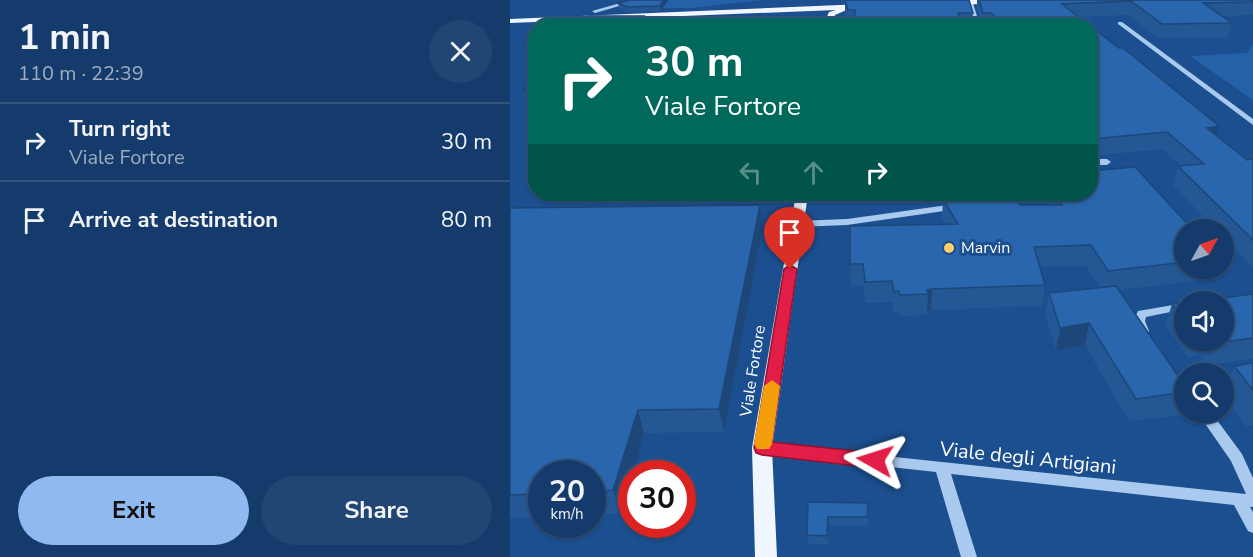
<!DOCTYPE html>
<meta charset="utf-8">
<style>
body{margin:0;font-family:"Nunito Sans",sans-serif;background:#214673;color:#f1f3f6;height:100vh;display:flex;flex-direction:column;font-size:22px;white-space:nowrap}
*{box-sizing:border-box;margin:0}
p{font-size:20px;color:#9dadc1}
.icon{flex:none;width:33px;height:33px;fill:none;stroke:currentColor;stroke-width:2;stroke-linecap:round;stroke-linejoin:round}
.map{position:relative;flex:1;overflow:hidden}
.side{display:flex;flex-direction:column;background:#143b6b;width:510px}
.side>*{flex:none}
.banner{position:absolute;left:18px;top:18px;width:570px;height:183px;border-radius:24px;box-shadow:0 2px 4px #0004,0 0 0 2px #33557e;background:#00695c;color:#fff;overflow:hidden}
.needle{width:39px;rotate:50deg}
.buttons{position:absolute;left:664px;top:219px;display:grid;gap:12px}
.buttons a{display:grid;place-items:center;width:60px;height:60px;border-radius:50%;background:#143b6b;box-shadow:0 2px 4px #0004,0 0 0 2px #33557e;font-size:30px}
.speed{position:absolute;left:18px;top:460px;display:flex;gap:12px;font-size:30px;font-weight:700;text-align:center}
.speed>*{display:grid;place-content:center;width:78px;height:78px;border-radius:50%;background:#143b6b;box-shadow:0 2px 4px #0004,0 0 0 2px #33557e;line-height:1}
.speed small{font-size:15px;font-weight:400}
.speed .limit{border:9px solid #d22;background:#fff;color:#111}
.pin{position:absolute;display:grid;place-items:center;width:51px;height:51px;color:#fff;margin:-62px -26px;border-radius:50% 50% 50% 0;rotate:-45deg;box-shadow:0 0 6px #0007}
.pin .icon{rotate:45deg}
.me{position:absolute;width:66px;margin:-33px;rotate:276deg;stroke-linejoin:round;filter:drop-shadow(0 0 4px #0008)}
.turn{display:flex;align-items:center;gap:21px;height:126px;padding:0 18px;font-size:27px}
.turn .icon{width:78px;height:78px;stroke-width:2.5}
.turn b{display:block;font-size:42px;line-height:51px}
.lanes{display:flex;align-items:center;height:57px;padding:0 18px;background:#0003;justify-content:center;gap:30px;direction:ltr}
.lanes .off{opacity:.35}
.round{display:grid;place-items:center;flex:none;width:63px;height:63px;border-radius:32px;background:#214673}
.summary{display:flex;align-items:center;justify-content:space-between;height:102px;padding:0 18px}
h1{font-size:36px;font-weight:700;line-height:45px}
.primary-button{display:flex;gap:12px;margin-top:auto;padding:12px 18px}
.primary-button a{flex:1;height:69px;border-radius:36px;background:#90b9f0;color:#111;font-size:24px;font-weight:700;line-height:69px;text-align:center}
.primary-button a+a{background:#214673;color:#f1f3f6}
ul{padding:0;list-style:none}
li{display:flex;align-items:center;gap:18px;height:78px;padding:0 18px;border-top:2px solid #33557e}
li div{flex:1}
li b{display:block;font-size:22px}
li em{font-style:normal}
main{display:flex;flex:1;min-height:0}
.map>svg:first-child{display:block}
.green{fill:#2461a8}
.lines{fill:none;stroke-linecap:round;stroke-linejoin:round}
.minor{fill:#a9c9ee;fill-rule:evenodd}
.major{fill:#f0f6ff;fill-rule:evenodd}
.wall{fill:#245895}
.shaded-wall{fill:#1d4779}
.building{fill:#2a66ad;stroke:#1d4779;stroke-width:1.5}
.route{fill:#e11d48;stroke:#92132f;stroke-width:1.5}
.slow{fill:#f59e0b}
.poi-dot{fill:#ffd166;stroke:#1b4f8f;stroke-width:2}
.labels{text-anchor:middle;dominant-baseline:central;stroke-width:6;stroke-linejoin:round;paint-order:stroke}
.poi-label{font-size:16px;fill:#fff;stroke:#1b4f8f;text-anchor:start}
.street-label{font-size:16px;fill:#fff;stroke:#1b4f8f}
.near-street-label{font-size:20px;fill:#fff;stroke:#1b4f8f}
</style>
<main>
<section class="side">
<div class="summary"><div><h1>1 min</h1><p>110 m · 22:39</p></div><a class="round"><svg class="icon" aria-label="close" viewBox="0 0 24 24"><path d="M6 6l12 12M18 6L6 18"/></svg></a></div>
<ul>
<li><svg class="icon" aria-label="right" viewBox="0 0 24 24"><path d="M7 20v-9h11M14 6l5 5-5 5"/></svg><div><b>Turn right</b><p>Viale Fortore</p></div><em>30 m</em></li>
<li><svg class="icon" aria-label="arrive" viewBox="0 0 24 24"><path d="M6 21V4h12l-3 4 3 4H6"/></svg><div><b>Arrive at destination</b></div><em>80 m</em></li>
</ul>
<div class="primary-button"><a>Exit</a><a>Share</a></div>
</section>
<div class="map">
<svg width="743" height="557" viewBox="0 0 743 557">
<rect width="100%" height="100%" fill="#1b4f8f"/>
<path class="green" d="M136 0H252L182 8H107Z
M743 44V100L680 56 737 53Z"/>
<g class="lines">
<path class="minor" d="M121 0H130L85 13 82 11Z
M460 1 463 3 470 26H464L457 3Z
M608 22H612L743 119V125L608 24Z
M580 159H597L601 162 597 165H580Z
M445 204 448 205 450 207 448 209 337 225 287 227 282 224 287 221 337 219Z
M675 303V309L636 317 635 321 639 331 637 334H629L623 321 628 311Z
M687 412H701L732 454 743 478V507H740L743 512V533L738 531 724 505 441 474 467 557H451L426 472 252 453 247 452 245 448 247 444 252 443 736 494 721 461Z"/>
<path class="major" d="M461 0H531L527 2 441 5 437 3Z
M354 4H357V8L339 9 325 15 321 26H313L319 12 326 10 0 23V19Z
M286 194H298L262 448 267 557H245L242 448Z"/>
</g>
<path class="wall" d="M120 0H158L151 11 118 12 109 8 108 3Z
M331 0H459L463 13 462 26 338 25 335 14V3H332Z
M467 0H743V15L712 16 722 23 718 37 648 38 618 15 568 17 580 26H471L467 7Z
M580 26 706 135 737 160 743 159V268L714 238V230H706L663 185 668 166H671L653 149 580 156Z
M26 77V109H20L14 90Z
M341 194H382V198H341Z
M529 194H580L675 230V268H706L702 279 608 290 675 386V404L671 415 619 421 575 345 546 350 535 315 539 293 591 288 576 266 530 267 535 285 532 306 421 310 417 311V315L389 316V312L383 313 382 302 355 303 354 285H341L340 264 435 225 432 219 433 199 510 205H536Z
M250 205 253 226 214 432 134 433 122 474V478L111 513 82 516V474H32V518H0V208Z
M743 294V359L697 365 689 355 678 357 655 326 662 304 675 302V340H714Z
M743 363V425L736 426 714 396V391L724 366Z
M298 502 358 503V526H318V544H298L297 535Z"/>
<path class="shaded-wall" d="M154 0H158L151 11 150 6Z
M134 16 136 26H127Z
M709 126 704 144 697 128Z
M250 205 253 226 214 432 209 409Z
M422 289 421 310 417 311 418 294 417 290Z
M579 323 575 345 546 350 550 328Z
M128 410 134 433 123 474H122V478L111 513 103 490Z"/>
<path class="building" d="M120 0H154L150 6 117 7 108 3Z
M335 0H459L463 13H448L453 26H345V10H338Z
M469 0H743V2L693 3 722 23 652 24 621 1 552 4 580 26H493L481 13H473Z
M78 16H134L127 26H70Z
M580 26 609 48H613L709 126 697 128 737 160 743 159V240L668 166 694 164 657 132 580 139Z
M26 77V90H14Z
M625 167 683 230H675V262L598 271 581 245 524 247 535 285 422 289 417 290 418 294 390 295 389 291 384 292 382 281 355 282 353 264H340V226L448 224 433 199 476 194H507L510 205H552L544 194H580V171Z
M250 205 209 409 128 410 103 490 82 492V474H32V494L0 495V208Z
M606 286 675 386V392L626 399 579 323 550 328 539 293Z
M743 294V338L705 343 703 340H714V302H683Z
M675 302V321L662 304Z
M743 363V390L724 366Z
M298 502 358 503 357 517H318L317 536 297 535Z"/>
<path class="route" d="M280 265 287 269 262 442 365 453 371 455 374 460 371 466 365 468 252 455 246 453 244 448 274 269Z"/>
<path class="slow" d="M262 380 270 386 262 444 259 449H247L244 444 254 386Z"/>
<circle class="poi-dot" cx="439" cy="248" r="6"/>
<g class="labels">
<g class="poi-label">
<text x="451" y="248">Marvin</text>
</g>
<g class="street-label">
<text transform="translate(243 371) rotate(-81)">Viale Fortore</text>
</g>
<g class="near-street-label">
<text transform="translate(518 458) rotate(6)">Viale degli Artigiani</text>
</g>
</g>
</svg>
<div class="buttons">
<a><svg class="needle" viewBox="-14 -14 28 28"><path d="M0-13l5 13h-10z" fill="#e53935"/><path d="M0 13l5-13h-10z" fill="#9dadc1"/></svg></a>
<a><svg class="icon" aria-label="sound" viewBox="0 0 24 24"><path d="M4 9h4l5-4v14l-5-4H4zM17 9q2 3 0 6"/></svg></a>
<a><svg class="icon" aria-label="search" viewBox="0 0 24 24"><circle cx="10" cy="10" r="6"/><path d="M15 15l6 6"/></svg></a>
</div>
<div class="speed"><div>20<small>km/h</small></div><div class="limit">30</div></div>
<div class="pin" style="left:280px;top:269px;background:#d93025"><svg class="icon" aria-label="arrive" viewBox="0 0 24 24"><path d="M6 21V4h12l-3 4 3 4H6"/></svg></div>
<svg class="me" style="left:365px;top:460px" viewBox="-20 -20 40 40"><path d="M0-17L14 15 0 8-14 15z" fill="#e11d48" stroke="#fff" stroke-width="4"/></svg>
<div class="banner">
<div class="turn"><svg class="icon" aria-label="right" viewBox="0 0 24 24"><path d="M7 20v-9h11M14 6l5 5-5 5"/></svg><div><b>30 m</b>Viale Fortore</div></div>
<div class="lanes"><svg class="icon off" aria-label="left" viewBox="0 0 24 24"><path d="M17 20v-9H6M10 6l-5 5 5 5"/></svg><svg class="icon off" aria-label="ahead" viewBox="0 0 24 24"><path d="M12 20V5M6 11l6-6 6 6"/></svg><svg class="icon" aria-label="right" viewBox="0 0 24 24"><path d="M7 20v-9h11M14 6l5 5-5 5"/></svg></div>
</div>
</div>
</main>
